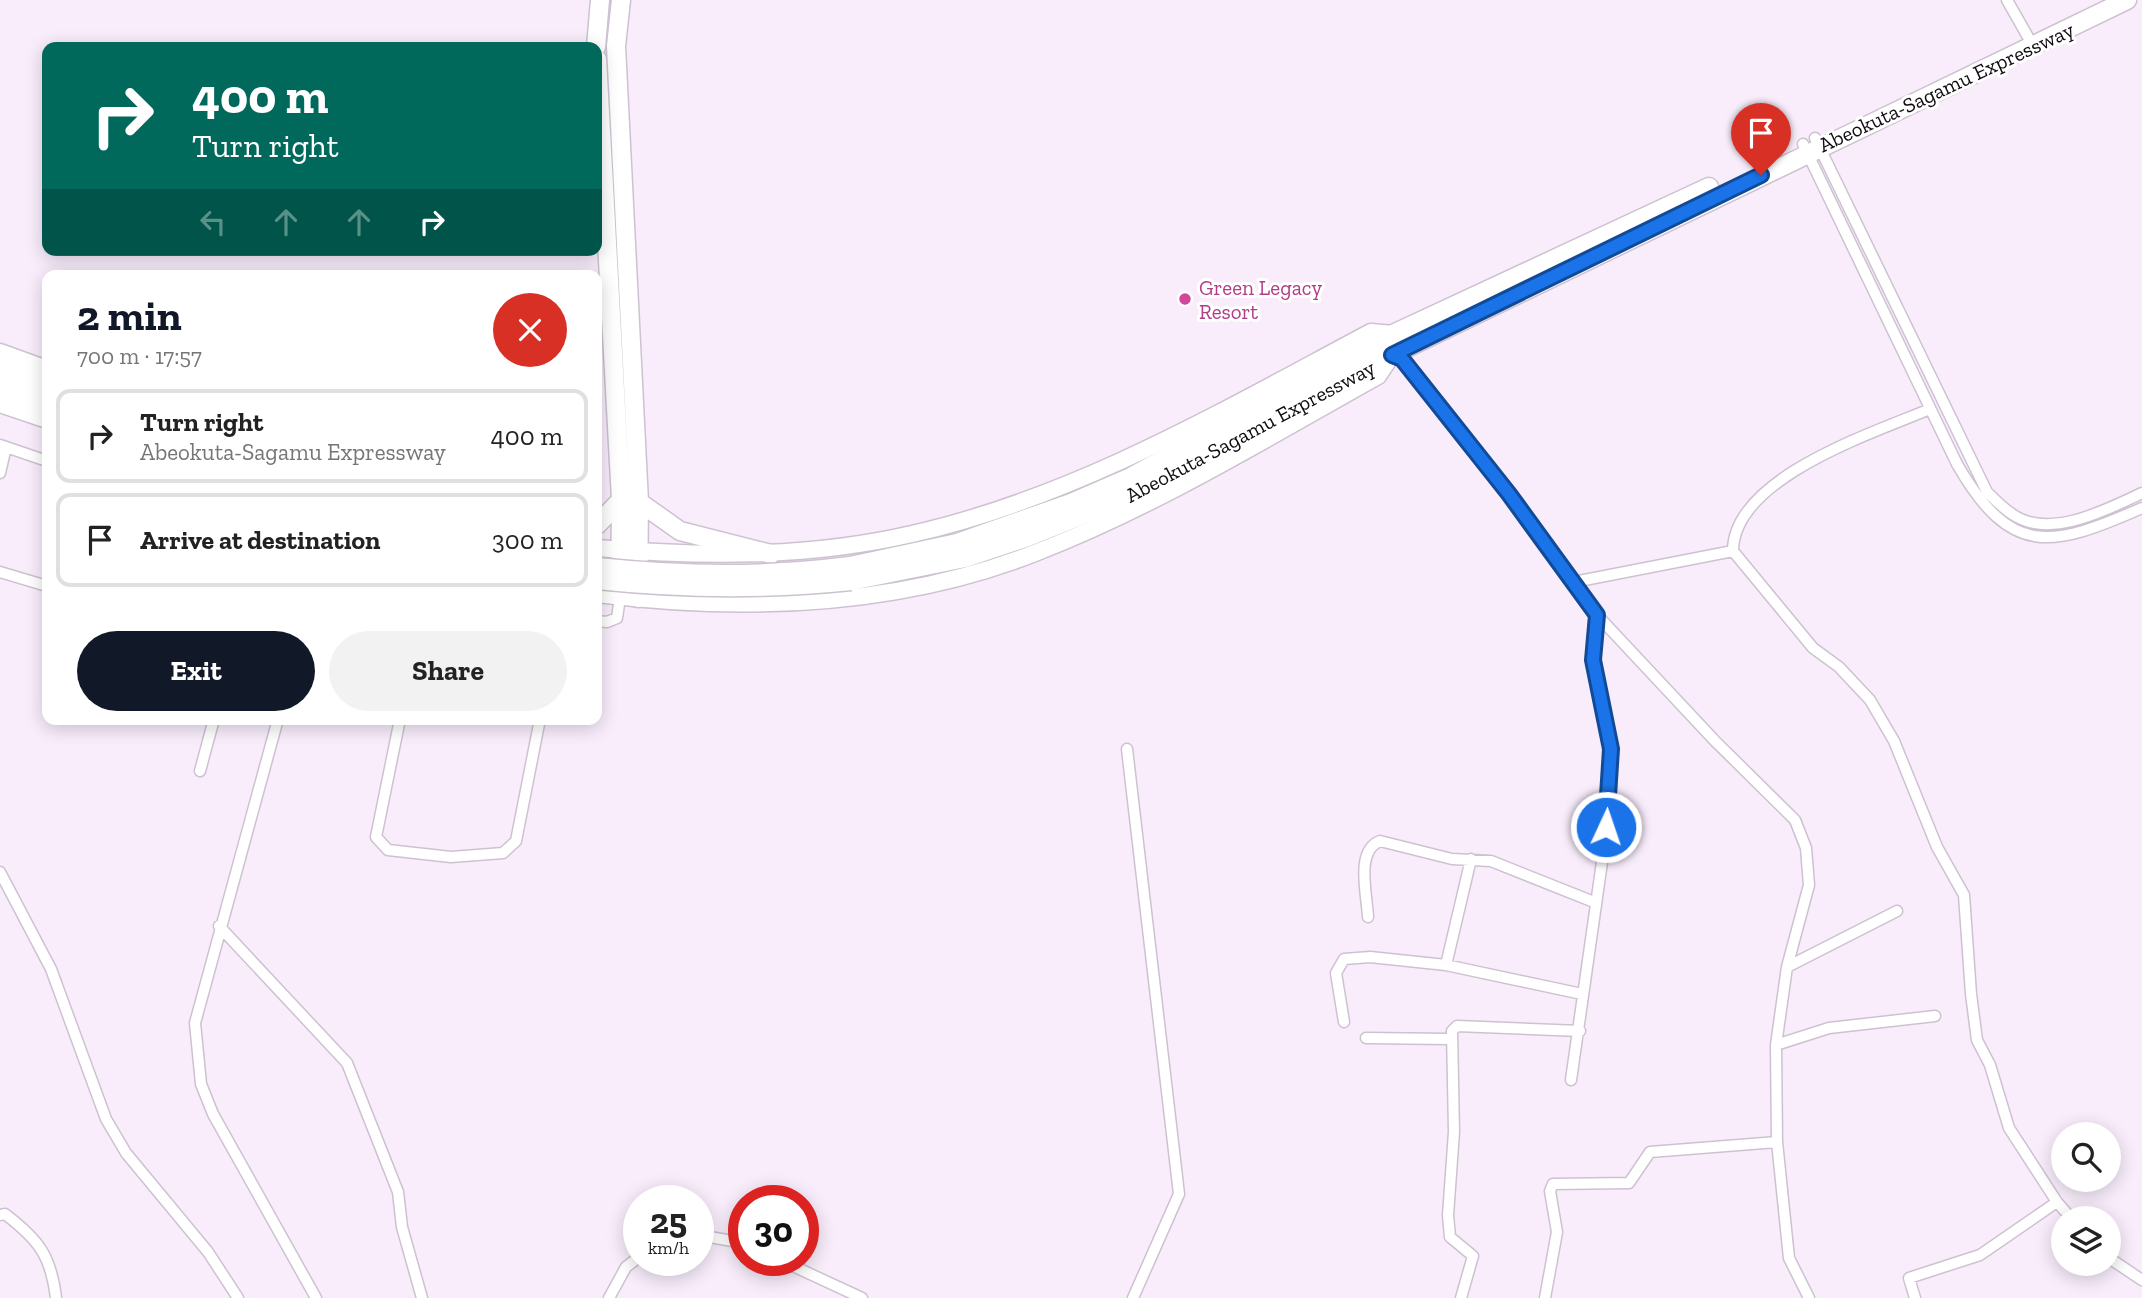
<!DOCTYPE html>
<meta charset="utf-8">
<style>
body{margin:0;font-family:"Zilla Slab",serif;background:#f2f2f2;color:#222;height:100vh;display:flex;flex-direction:column;font-size:26px;white-space:nowrap}
*{box-sizing:border-box;margin:0}
p{font-size:23px;color:#767676}
.icon{flex:none;width:38px;height:38px;fill:none;stroke:currentColor;stroke-width:2;stroke-linecap:round;stroke-linejoin:round}
.map{position:relative;flex:1;overflow:hidden}
.drawer{position:absolute;left:42px;top:270px;width:560px;height:455px;display:flex;flex-direction:column;background:#fff;border-radius:14px;box-shadow:0 4px 18px #0003}
.drawer>*{flex:none}
.guide{position:absolute;left:42px;top:42px;width:560px;height:214px;border-radius:14px;box-shadow:0 4px 18px #0003;background:#00695c;color:#fff;overflow:hidden}
.tools{position:absolute;left:2051px;top:1122px;display:grid;gap:14px}
.tools a{display:grid;place-items:center;width:70px;height:70px;border-radius:50%;background:#fff;box-shadow:0 4px 18px #0003;font-size:35px}
.speed{position:absolute;left:623px;top:1185px;display:flex;gap:14px;font-size:35px;font-weight:700;text-align:center}
.speed>*{display:grid;place-content:center;width:91px;height:91px;border-radius:50%;background:#fff;box-shadow:0 4px 18px #0003;line-height:1}
.speed small{font-size:18px;font-weight:400}
.speed .limit{border:10px solid #d22;background:#fff;color:#111}
.pin{position:absolute;display:grid;place-items:center;width:60px;height:60px;color:#fff;margin:-72px -30px;border-radius:50% 50% 50% 0;rotate:-45deg;box-shadow:0 0 7px #0007}
.pin .icon{rotate:45deg}
.me{position:absolute;width:77px;margin:-38px;rotate:3deg;stroke-linejoin:round;filter:drop-shadow(0 0 5px #0008)}
.turn{display:flex;align-items:center;gap:24px;height:147px;padding:0 35px;font-size:32px}
.turn .icon{width:91px;height:91px;stroke-width:2.5}
.turn b{display:block;font-size:49px;line-height:60px}
.lanes{display:flex;align-items:center;height:66px;padding:0 35px;background:#0003;justify-content:center;gap:35px;direction:ltr}
.lanes .off{opacity:.35}
.round{display:grid;place-items:center;flex:none;width:74px;height:74px;border-radius:37px;background:#f2f2f2}
.headline{display:flex;align-items:center;justify-content:space-between;height:119px;padding:0 35px}
h1{font-size:42px;font-weight:700;line-height:52px;color:#111827}
.primary-button{display:flex;gap:14px;margin-top:auto;padding:14px 35px}
.primary-button a{flex:1;height:80px;border-radius:42px;background:#111827;color:#fff;font-size:28px;font-weight:700;line-height:80px;text-align:center}
.primary-button a+a{background:#f2f2f2;color:#222}
ul{padding:0;list-style:none}
li{display:flex;align-items:center;gap:21px;height:94px;margin:0 14px 10px;padding:0 21px;border:4px solid #e0e0e0;border-radius:14px}
li div{flex:1}
li b{display:block;font-size:26px}
li em{font-style:normal}
.map>svg:first-child{display:block}
.lines{fill:none;stroke-linecap:round;stroke-linejoin:round}
.street-casing{stroke:#cdc2d0;stroke-width:13}
.primary-casing{stroke:#cdc2d0;stroke-width:19}
.highway-casing{stroke:#cdc2d0;stroke-width:21}
.street{stroke:#fff;stroke-width:10}
.primary{stroke:#fff;stroke-width:16}
.highway{stroke:#fff;stroke-width:18}
.highway-bridge-casing{stroke:#cdc2d0;stroke-width:21;stroke-linecap:butt}
.highway-bridge{stroke:#fff;stroke-width:18}
.route-casing{stroke:#114b97;stroke-width:18}
.route{stroke:#1a73e8;stroke-width:12}
.hotel-dot{fill:#d1479c;stroke:#fff;stroke-width:2.5}
.labels{text-anchor:middle;dominant-baseline:central;stroke-width:6;stroke-linejoin:round;paint-order:stroke}
.street-label{font-size:21px;fill:#0f0b10;stroke:#fff}
.hotel-label{font-size:21px;fill:#b23c85;stroke:#fff;text-anchor:start}
</style>
<div class="map">
<svg width="2142" height="1298" viewBox="0 0 2142 1298">
<rect width="100%" height="100%" fill="#f9edfc"/>
<g class="lines">
<g class="street-casing">
<path id="street" d="M2007 0 2028 37
M1815 138 1987 492C1995 500 2003 508 2012 514 2049 540 2106 510 2142 493
M1803 144 1957 464C2011 558 2051 548 2142 508
M1393 355 1402 359 1509 494 1597 615 1715 741 1795 820 1806 848 1809 885 1787 967 1776 1045 1777 1142 1789 1258 1809 1298
M0 445 47 461
M0 473 6 447
M0 572 47 586
M1574 582 1733 551
M597 621 607 622 617 618 620 597
M278 719 195 1023 201 1084 213 1114 316 1298
M400 719 376 837 388 850 451 857 503 853 516 841 540 719
M1127 749 1179 1194 1133 1298
M200 771 214 719
M0 872 51 969 106 1119 126 1153 208 1252 238 1298
M1368 917C1367 894 1355 851 1380 841L1452 859 1491 861 1594 902
M219 926 347 1063 398 1192 402 1227 422 1298
M1446 965 1582 994
M1787 967 1897 911
M1344 1022 1336 973 1344 959 1370 957 1446 965 1471 859
M1366 1038 1450 1039
M1776 1045 1829 1028 1935 1016
M1571 1080 1607 827 1610 749 1593 660 1597 615
M2057 1202 2071 1218
M0 1215 5 1214C39 1240 51 1256 56 1298
M698 1235 744 1243
M2109 1258 2142 1280
M780 1260 862 1298
M609 1298 626 1267 639 1257
M1461 1298 1473 1256 1450 1237 1448 1215 1454 1132 1452 1031 1457 1026 1580 1031
M1545 1298 1557 1232 1550 1191 1553 1184 1629 1183 1650 1152 1777 1142
M1915 1298 1909 1278 1980 1255 2057 1202 2009 1128 1990 1065 1977 1040 1971 994 1964 895 1937 847 1894 741 1870 700 1839 667 1813 648 1733 551C1733 478 1873 433 1930 409"/>
</g>
<g class="primary-casing">
<path id="primary" d="M0 352 47 369
M0 404 47 420
M597 548C702 557 808 558 912 534 1076 497 1224 410 1371 332L1393 334
M597 594C742 612 897 607 1035 553 1156 506 1265 439 1378 376L1392 355"/>
</g>
<g class="highway-casing">
<path id="highway" d="M621 0 616 46 639 502 638 598
M596 47 600 0
M597 59 621 500 620 597
M0 369 47 386
M0 387 47 404
M639 502 680 531 771 554
M597 525 621 500
M850 566 957 543 1071 503 1131 477 1393 334 1709 187
M851 581 965 558 1028 537 1137 493 1392 355 2127 0"/>
</g>
<use href="#street" class="street"/>
<use href="#primary" class="primary"/>
<use href="#highway" class="highway"/>
<g class="highway-bridge-casing">
<path id="highway-bridge" d="M597 567C685 576 762 577 850 566
M597 580C683 589 765 590 851 581"/>
</g>
<use href="#highway-bridge" class="highway-bridge"/>
</g>
<g class="lines">
<g class="route-casing">
<path id="route" d="M1606 827 1611 749 1593 660 1597 615 1509 494 1402 359 1392 355 1761 175"/>
</g>
<use href="#route" class="route"/>
</g>
<circle class="hotel-dot" cx="1185" cy="299" r="7"/>
<g class="labels">
<g class="street-label">
<text transform="translate(1946 87) rotate(-25)">Abeokuta-Sagamu Expressway</text>
<text transform="translate(1250 431) rotate(-28)">Abeokuta-Sagamu Expressway</text>
</g>
<g class="hotel-label">
<text x="1199" y="287">Green Legacy<tspan x="1199" dy="24">Resort</tspan></text>
</g>
</g>
</svg>
<div class="tools">
<a><svg class="icon" aria-label="search" viewBox="0 0 24 24"><circle cx="10" cy="10" r="6"/><path d="M15 15l6 6"/></svg></a>
<a><svg class="icon" aria-label="layers" viewBox="0 0 24 24"><path d="M12 4l9 5-9 5-9-5zM3 14l9 5 9-5"/></svg></a>
</div>
<div class="speed"><div>25<small>km/h</small></div><div class="limit">30</div></div>
<div class="pin" style="left:1761px;top:175px;background:#d93025"><svg class="icon" aria-label="arrive" viewBox="0 0 24 24"><path d="M6 21V4h12l-3 4 3 4H6"/></svg></div>
<svg class="me" style="left:1606px;top:827px" viewBox="-20 -20 40 40"><circle r="17" fill="#1a73e8" stroke="#fff" stroke-width="3"/><path d="M0-11L8 9 0 5-8 9z" fill="#fff"/></svg>
<div class="guide">
<div class="turn"><svg class="icon" aria-label="right" viewBox="0 0 24 24"><path d="M7 20v-9h11M14 6l5 5-5 5"/></svg><div><b>400 m</b>Turn right</div></div>
<div class="lanes"><svg class="icon off" aria-label="left" viewBox="0 0 24 24"><path d="M17 20v-9H6M10 6l-5 5 5 5"/></svg><svg class="icon off" aria-label="ahead" viewBox="0 0 24 24"><path d="M12 20V5M6 11l6-6 6 6"/></svg><svg class="icon off" aria-label="ahead" viewBox="0 0 24 24"><path d="M12 20V5M6 11l6-6 6 6"/></svg><svg class="icon" aria-label="right" viewBox="0 0 24 24"><path d="M7 20v-9h11M14 6l5 5-5 5"/></svg></div>
</div>
<section class="drawer">
<div class="headline"><div><h1>2 min</h1><p>700 m · 17:57</p></div><a class="round" style="background:#d93025;color:#fff"><svg class="icon" aria-label="close" viewBox="0 0 24 24"><path d="M6 6l12 12M18 6L6 18"/></svg></a></div>
<ul>
<li><svg class="icon" aria-label="right" viewBox="0 0 24 24"><path d="M7 20v-9h11M14 6l5 5-5 5"/></svg><div><b>Turn right</b><p>Abeokuta-Sagamu Expressway</p></div><em>400 m</em></li>
<li><svg class="icon" aria-label="arrive" viewBox="0 0 24 24"><path d="M6 21V4h12l-3 4 3 4H6"/></svg><div><b>Arrive at destination</b></div><em>300 m</em></li>
</ul>
<div class="primary-button"><a>Exit</a><a>Share</a></div>
</section>
</div>
